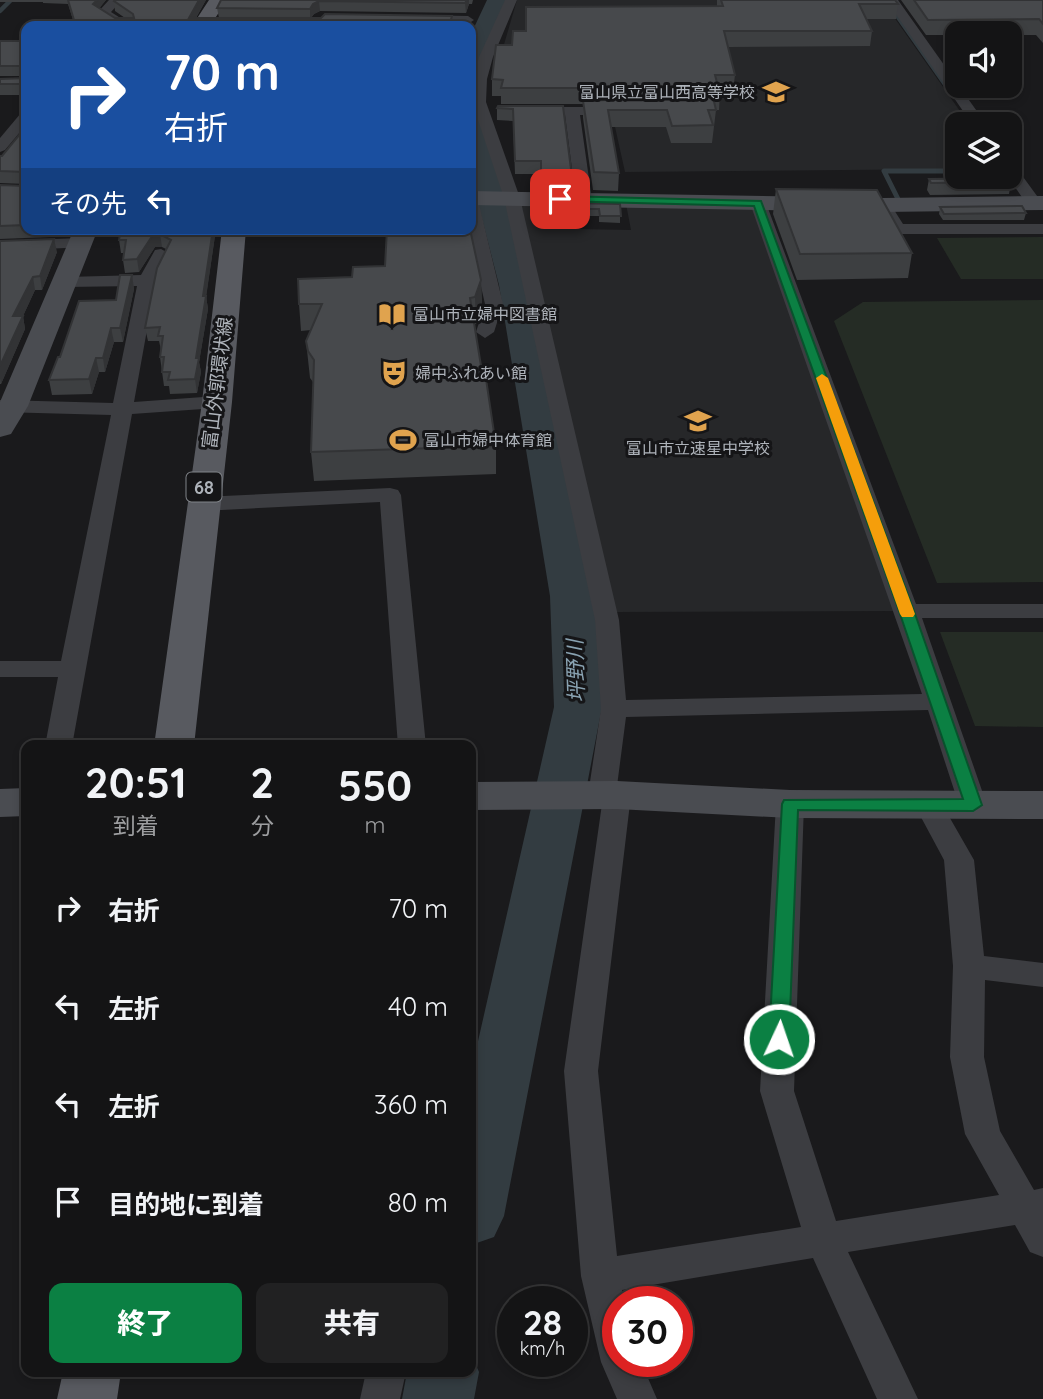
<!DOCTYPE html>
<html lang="ja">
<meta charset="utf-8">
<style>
body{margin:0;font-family:Quicksand,"Noto Sans JP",sans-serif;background:#212122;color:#f1f3f6;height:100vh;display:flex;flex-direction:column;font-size:26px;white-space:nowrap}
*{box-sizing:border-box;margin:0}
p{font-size:23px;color:#9d9ea0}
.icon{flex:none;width:38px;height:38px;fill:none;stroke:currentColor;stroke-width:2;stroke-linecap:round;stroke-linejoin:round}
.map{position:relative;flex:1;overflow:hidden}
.panel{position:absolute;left:21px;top:740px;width:455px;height:637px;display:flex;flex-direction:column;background:#141415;border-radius:14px;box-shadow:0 4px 10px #0003,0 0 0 2px #333334}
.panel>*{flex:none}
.hud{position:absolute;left:21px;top:21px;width:455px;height:214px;border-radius:14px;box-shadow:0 4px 10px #0003,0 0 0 2px #333334;background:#1a4fa0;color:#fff;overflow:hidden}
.buttons{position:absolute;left:945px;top:21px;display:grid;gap:14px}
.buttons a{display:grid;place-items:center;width:77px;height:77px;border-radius:14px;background:#141415;box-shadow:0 4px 10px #0003,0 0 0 2px #333334;font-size:35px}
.speed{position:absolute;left:497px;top:1286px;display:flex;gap:14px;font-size:35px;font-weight:700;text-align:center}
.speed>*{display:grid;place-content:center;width:91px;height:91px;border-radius:50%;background:#141415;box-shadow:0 4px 10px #0003,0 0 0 2px #333334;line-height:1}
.speed small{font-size:18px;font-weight:400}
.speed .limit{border:10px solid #d22;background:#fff;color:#111}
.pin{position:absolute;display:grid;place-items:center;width:60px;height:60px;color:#fff;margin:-30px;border-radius:14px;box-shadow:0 4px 10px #0006}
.me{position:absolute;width:77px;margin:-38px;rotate:3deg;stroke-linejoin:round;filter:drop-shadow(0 0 5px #0008)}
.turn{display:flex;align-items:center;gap:24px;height:147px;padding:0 28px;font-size:32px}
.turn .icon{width:91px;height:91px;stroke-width:2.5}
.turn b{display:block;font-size:49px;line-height:60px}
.then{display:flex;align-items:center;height:66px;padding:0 28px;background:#0003;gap:14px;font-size:26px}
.eta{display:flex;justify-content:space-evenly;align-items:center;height:119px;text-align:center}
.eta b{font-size:42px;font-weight:800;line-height:49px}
.cta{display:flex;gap:14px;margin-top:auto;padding:14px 28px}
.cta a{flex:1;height:80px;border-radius:14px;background:#0b8043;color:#fff;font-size:28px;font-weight:800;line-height:80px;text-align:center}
.cta a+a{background:#212122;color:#f1f3f6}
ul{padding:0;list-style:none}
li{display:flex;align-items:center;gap:21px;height:98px;padding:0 28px}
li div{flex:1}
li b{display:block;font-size:26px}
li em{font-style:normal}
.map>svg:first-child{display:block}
.built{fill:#262729}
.green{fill:#252c25}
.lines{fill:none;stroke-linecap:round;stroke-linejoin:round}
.stream-far1{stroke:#333c41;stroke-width:4.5}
.stream{stroke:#333c41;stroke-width:5}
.river{fill:#333c41;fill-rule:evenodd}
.street{fill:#3c3d41;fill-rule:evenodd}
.secondary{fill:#4a4c51;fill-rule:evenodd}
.primary{fill:#585a60;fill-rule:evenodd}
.wall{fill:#3d3f41}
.shaded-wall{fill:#323335}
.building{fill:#47494c;stroke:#323335;stroke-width:2}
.route{fill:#0b8043;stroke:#07532c;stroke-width:2}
.slow{fill:#f59e0b}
.labels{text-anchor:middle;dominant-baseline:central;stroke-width:6;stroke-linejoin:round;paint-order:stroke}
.far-poi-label{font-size:16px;fill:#aeb3ba;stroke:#151517;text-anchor:start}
.shield{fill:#151517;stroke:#808489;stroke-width:2}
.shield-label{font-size:18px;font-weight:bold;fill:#aeb3ba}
.street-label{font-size:19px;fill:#aeb3ba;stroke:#151517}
.water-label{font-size:21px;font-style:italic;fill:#89a2b1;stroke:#151517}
</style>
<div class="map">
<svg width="1043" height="1399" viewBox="0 0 1043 1399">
<rect width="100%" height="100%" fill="#1a1a1c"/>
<path class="built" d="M517 0H882L969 124H957V169L625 172 600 59 500 58Z
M517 203H534L576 229 631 230 626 204 756 206 894 611 612 612Z"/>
<path class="green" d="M1043 237V279H961L937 238Z
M1043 300V582L937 583 834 321 863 302Z
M940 632H1043V727L975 726Z"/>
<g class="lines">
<path class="stream-far1" d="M886 0 949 90
M0 11 11 0"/>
<path class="stream" d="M899 201 884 171H957"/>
<path class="river" d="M487 0H509L483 58 479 63 471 65V34Z
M471 118 480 120 484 126 531 285 594 596 602 707 504 1216 494 1237 471 1245V1072L554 707 550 596 499 285 471 176Z
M471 1353 479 1372 474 1399H402L407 1372H471Z"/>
<path class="street" d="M109 0H122L111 12 133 26H118L99 16 97 13Z
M505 0H517L493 57 487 79 486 102 520 198 619 620 626 700 922 694 750 203 758 198 766 203 916 604H1043V618H922L987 805 983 812 973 815 963 812 959 805 928 710 626 717 617 786 627 788 631 795 598 1071 617 1256 801 1227 760 1091 776 804 780 797 790 794 800 797 804 804 794 1091 836 1221 999 1195 965 1134 950 1057 953 966 944 860 915 806 919 799 929 796 939 799 974 860 984 956 1043 963V987L985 980 984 1057 1000 1131 1034 1190 1043 1188V1257L1030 1252 1015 1225 848 1252 918 1399H877L813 1258 622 1290 625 1302H618V1362H641L657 1399H617L601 1362 581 1276 564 1071 602 804 592 802 588 795 601 709 595 620 504 198 472 102 473 79 479 57Z
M886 0H898L986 124H972Z
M417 15 468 16 474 20 468 24 413 22V16Z
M527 107H605L612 111 605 115H580L592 200 590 203H578L576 200 565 115 522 114 520 111Z
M26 112V125L5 150 0 152V138L21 113Z
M1010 164 1015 166 1040 200 1042 203 1040 206H1028L1008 177Z
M471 199 479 204 503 304 494 332 485 338 476 332 485 304 468 229H471Z
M883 200 889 202 903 224H1043V234H898L892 233 875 205Z
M81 238 87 239 89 243 87 247 0 251V241Z
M161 249 170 254 156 280 134 402 217 396 224 398 227 402 224 406 217 408 132 414 72 746H45L58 677H0V661H61L111 415 0 412V400L113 403 137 286 66 287 57 282 66 277 141 275 155 250Z
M390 488 398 490 401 495 426 746H398L380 502 202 511 194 509 191 504 194 499 202 497Z
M366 1372H406L400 1399H360Z"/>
<path class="secondary" d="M471 191 883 198 1043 196V210L883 212 471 205Z
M74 229H98L28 406 11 434 0 437V402Z
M617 781 790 790 1043 791V819L790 818 617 809 471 810V782Z
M26 788V816L0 817V789Z"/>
<path class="primary" d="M209 0H227L210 26H192Z
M222 229H246L232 402 194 746H154L202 402Z
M63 1372H121L117 1399H57Z"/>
</g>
<path class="wall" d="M0 0H106L99 8 115 18H125L115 11 114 1 115 0H206L196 18H219L217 8 221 0H473L472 4H469L466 13 320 11 314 14 311 18 452 16V26H73L74 23 68 4 43 3V2H0Z
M717 0H895L898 4 896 19H866L872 31 870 46 728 47 735 75 733 91H720L719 110H716L712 143H671L666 127H611L619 173 618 191 593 190 583 118V104H501V96H492V79L512 45 717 6Z
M901 0H1043V43L1036 35H1010V33H957V35H926Z
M0 41H26V95H0V79L26 78V76H0Z
M563 106 572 177V190L541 188V174H515L513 121 497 120V108Z
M26 129V229H52L50 237 0 239V185L25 186V184L0 183V156H2Z
M929 179 1011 182 1009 194 930 195 927 190Z
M776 189 912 253 908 278 797 280 773 214Z
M571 203 620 204V223L599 222V216H572Z
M940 207 1026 213 1024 220H943L939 214Z
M121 229H216L206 296 208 309 199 362 201 372 197 393 170 394 169 386H164L160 357 161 350 159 341H148L145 328 166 249 162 247H155L139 272 125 273 123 260 124 253H121L119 240Z
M0 241 57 252 42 290H35L23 316 25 329 1 384H0Z
M132 275 134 289 123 342H114L105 372H99L92 394 52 395 49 380 60 357 116 300Z
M481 280 482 306 476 324H474L482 372 496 446V474L314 481 311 452 313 382 310 378 306 341 311 330 301 331 299 304Z"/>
<path class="shaded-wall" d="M97 0H106L95 14 93 4Z
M199 0H206L191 26 189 18Z
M467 0H469V4L466 13 465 3Z
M319 1 320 11 314 14 310 19V9L313 4Z
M213 229H216L206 298V296L208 309 199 362 201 372 197 393 195 379 196 358 203 296Z
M160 234 162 247H155L139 272 137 259 153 235Z
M54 239 57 252 42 290 40 276Z
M132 275 134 289 123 342 120 328Z
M33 277 35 290 23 316 25 329 1 384 0 378V366L13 316Z
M481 280 482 306 476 324 475 297Z
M111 328 114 342 105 372 103 358Z
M96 358 99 372 92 394 89 379Z"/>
<path class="building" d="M68 0H97L93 4 115 18H134L133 14 114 1 115 0H199L189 18H321L325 14 452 16 449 26H73L74 20Z
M221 0H467L465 3 319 1 313 4 310 9 217 8Z
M721 0H895L898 4H859L872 31H724L735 75H715L720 94 712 93 716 110H708L713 125 672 126 667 110H608L619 173 594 172 583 101 607 100 615 95 614 92 606 88H501L503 80 492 79 496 45H512L513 31H526V7L723 6Z
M914 0H1043V24L1039 19 928 20Z
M0 41H26V68L24 66H0Z
M26 72V84H0V79L26 78Z
M498 106H563L572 177 541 176V161H515L513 109 497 108Z
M24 129H26V225L0 226V185L25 186V172L0 171V156H2Z
M1008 178 1011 182 931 183 929 179Z
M776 189 877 190 912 253 800 254Z
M571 203 620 204 621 216H600L599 209H572Z
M1022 206 1026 213 944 214 940 207Z
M121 229H213L203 296H206L196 358H199L195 379 168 380 170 372H162L164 357H160L163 336H158L160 327 145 328 157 268 171 240 160 234 153 235 137 259 123 260 126 240H119Z
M387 229H470L481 280 475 297 470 298 482 372H485L496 446 311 452 314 360 308 351 306 341 322 304H299L298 279 352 277 353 267 385 266Z
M54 239 40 276 33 277 13 316H23L0 366V241Z
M120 275H132L120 328H111L103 358H96L89 379 49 380 58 357H60L79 301 116 300Z"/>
<path class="route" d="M560 196 761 201 914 611 982 805 973 811 798 810 789 1039 786 1045 779 1047 772 1045 769 1039 782 804 784 800 963 799 899 611 754 206 557 201 555 199Z"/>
<path class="slow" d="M822 374 828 378 915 614 913 617H902L900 614 816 378Z"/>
<defs>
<g id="school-bare" transform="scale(2.1)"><path d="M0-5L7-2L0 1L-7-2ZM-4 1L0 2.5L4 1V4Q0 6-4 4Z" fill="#e0a34e" stroke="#151517" stroke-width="2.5" paint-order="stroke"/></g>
<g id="library-bare" transform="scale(2.1)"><path d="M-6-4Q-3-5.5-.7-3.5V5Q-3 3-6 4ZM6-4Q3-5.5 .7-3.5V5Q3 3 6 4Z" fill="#e0a34e" stroke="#151517" stroke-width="2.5" paint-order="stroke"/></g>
<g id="theatre-bare" transform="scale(2.1)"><path d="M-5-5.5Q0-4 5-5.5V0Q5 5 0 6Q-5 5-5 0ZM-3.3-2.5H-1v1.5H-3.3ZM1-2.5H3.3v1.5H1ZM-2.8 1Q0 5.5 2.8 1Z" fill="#e0a34e" stroke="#151517" stroke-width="2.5" paint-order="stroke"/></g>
<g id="stadium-bare" transform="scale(2.1)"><path d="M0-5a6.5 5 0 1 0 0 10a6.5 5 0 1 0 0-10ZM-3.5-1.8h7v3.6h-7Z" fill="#e0a34e" stroke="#151517" stroke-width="2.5" paint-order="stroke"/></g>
</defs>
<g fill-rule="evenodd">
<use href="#school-bare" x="776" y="92"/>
<use href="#library-bare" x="392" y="314"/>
<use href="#theatre-bare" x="394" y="373"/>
<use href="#school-bare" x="698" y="421"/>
<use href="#stadium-bare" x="403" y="440"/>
</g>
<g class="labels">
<g class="far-poi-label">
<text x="755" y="92" text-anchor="end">富山県立富山西高等学校</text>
<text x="413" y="314">富山市立婦中図書館</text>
<text x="415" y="373">婦中ふれあい館</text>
<text x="424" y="440">富山市婦中体育館</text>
<text x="698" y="448" text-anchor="middle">富山市立速星中学校</text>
</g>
<rect class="shield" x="186.5" y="472.5" width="35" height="29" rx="5"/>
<g class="shield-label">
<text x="204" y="487">68</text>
</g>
<g class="street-label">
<text transform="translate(217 383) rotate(-83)">富山外郭環状線</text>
</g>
<g class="water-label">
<text transform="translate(575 671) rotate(-92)">坪野川</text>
</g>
</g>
</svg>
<div class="buttons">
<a><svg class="icon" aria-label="sound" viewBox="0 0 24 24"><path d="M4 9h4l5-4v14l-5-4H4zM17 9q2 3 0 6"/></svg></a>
<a><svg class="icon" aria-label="layers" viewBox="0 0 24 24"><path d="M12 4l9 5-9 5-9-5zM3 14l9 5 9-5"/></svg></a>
</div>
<div class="speed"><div>28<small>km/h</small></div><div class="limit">30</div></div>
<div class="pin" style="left:560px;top:199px;background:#d93025"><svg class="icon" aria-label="arrive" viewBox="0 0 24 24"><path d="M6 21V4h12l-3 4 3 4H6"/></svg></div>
<svg class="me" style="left:779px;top:1039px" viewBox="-20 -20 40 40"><circle r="17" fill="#0b8043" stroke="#fff" stroke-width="3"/><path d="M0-11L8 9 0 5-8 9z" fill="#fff"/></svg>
<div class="hud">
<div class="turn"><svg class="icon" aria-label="right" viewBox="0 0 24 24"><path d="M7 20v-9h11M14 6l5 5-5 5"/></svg><div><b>70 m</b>右折</div></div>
<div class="then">その先<svg class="icon" aria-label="left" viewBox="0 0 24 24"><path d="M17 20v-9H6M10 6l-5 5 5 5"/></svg></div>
</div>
<section class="panel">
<div class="eta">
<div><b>20:51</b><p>到着</p></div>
<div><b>2</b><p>分</p></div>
<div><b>550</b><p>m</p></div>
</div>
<ul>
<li><svg class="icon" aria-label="right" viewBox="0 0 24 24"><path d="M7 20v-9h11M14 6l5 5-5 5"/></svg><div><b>右折</b></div><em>70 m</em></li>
<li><svg class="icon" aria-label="left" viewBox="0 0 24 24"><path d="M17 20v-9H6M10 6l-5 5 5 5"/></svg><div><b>左折</b></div><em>40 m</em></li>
<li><svg class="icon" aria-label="left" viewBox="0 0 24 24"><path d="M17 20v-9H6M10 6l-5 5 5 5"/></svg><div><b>左折</b></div><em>360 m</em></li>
<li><svg class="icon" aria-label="arrive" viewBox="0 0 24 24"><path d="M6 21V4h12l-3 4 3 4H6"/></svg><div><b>目的地に到着</b></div><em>80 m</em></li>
</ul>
<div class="cta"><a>終了</a><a>共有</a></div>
</section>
</div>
